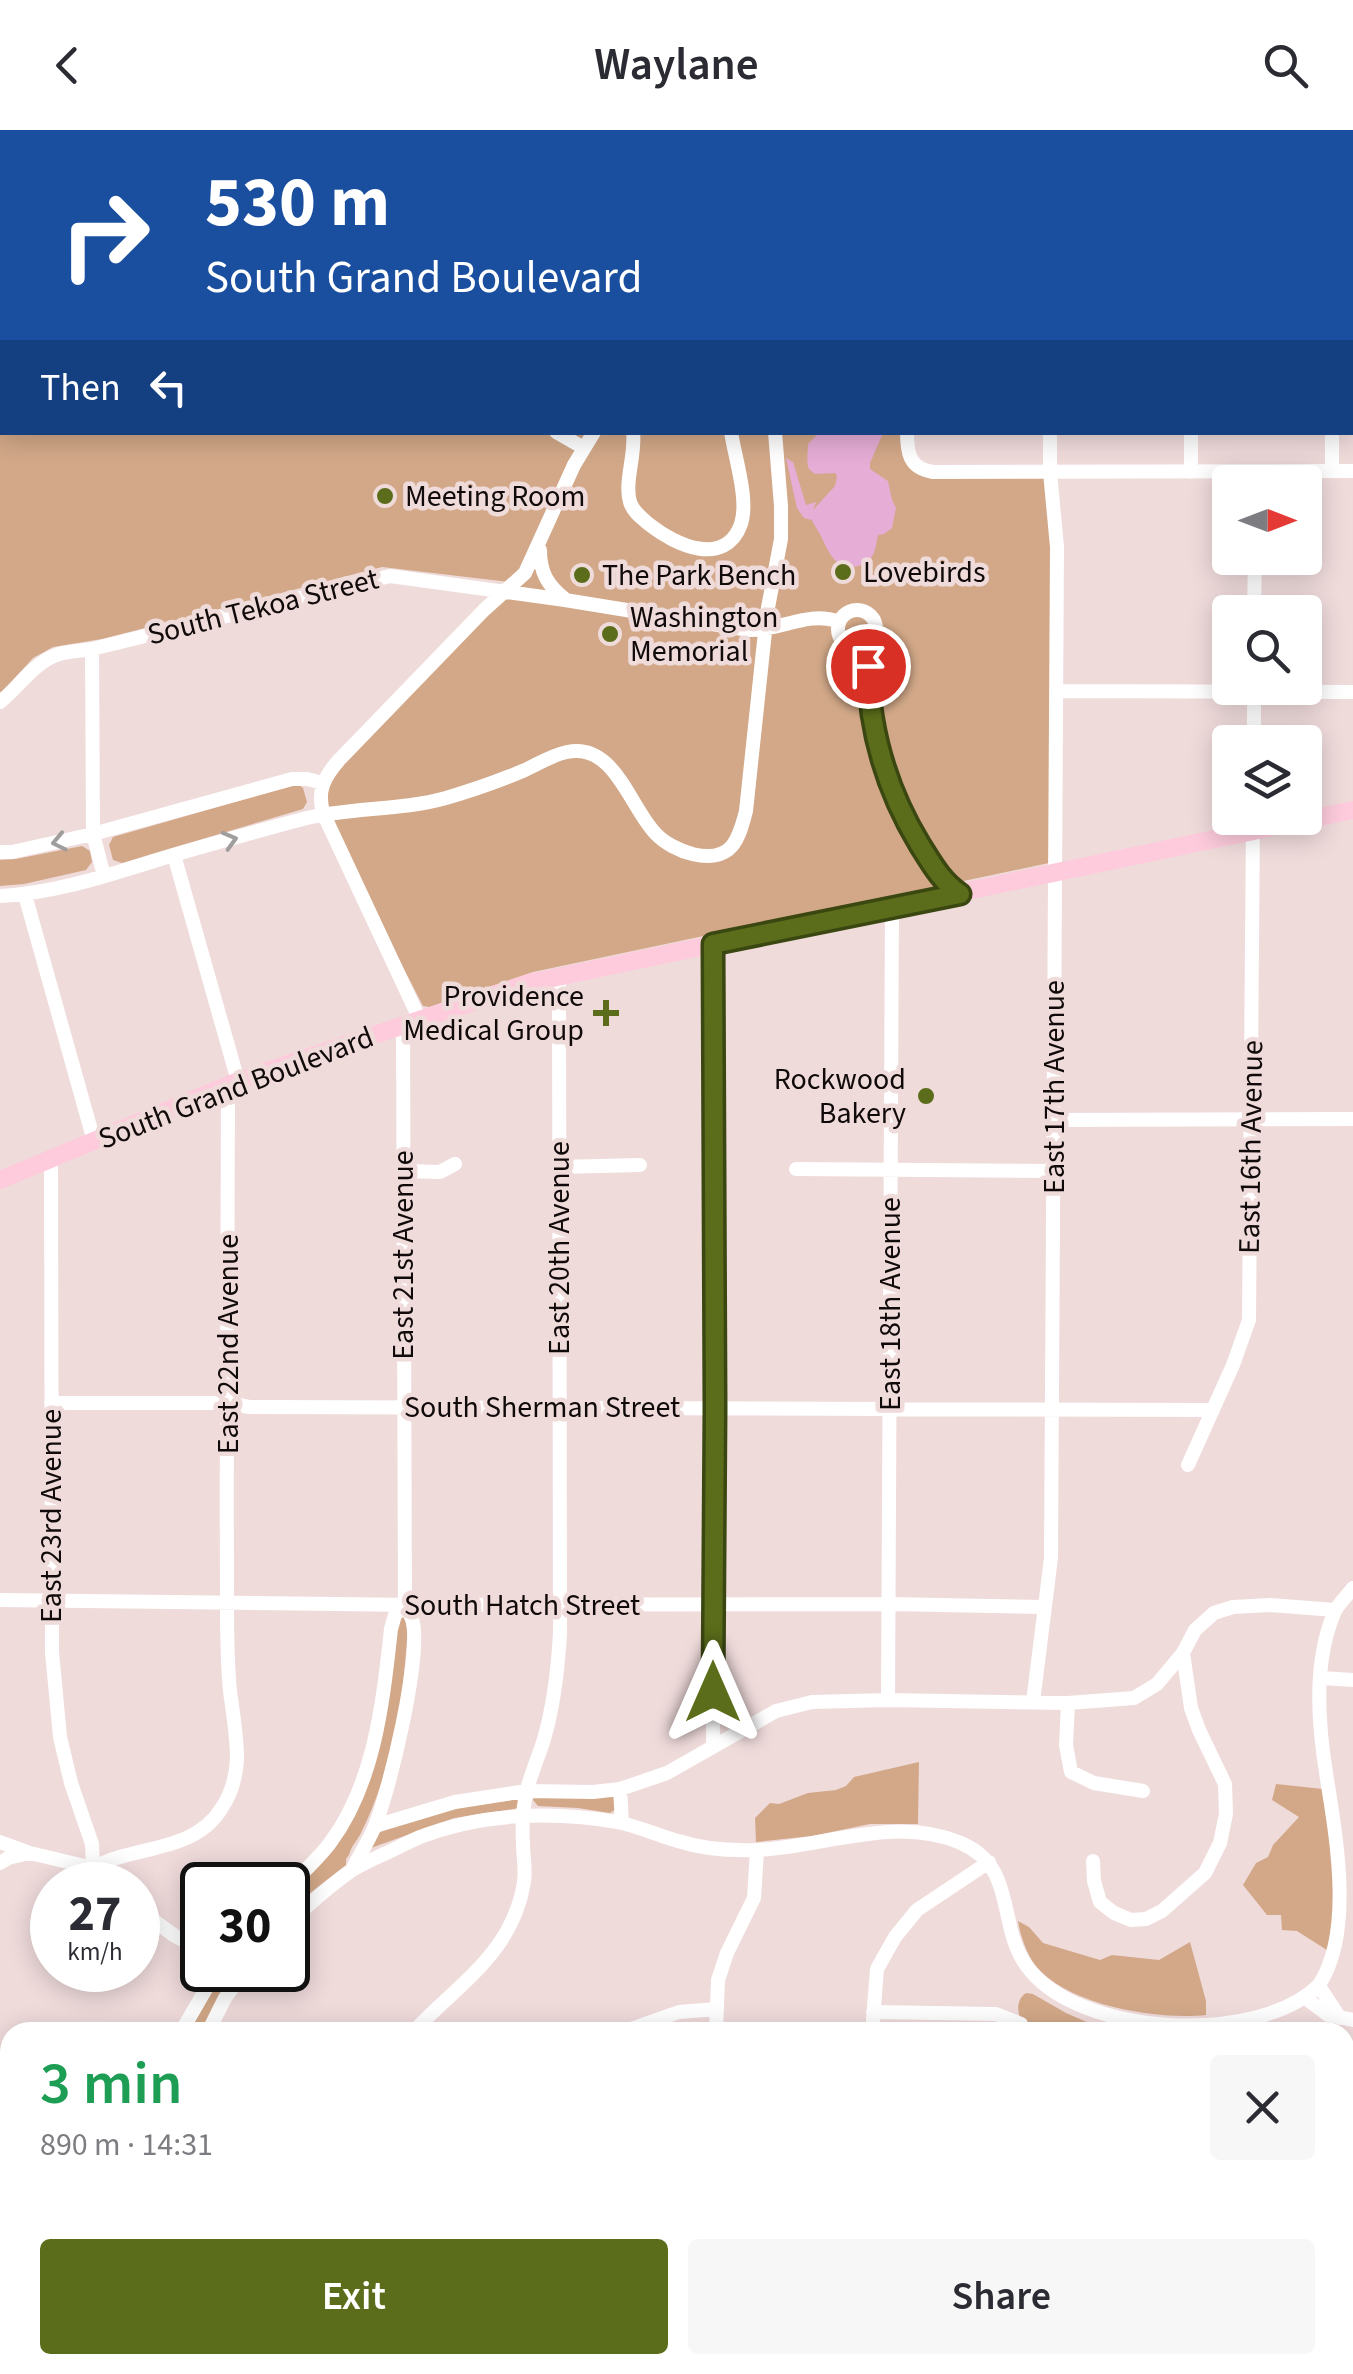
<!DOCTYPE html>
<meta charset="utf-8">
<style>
body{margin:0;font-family:"Source Sans 3",sans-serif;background:#f7f7f7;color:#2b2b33;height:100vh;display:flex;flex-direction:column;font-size:38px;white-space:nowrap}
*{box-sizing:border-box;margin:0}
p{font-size:32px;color:#7c7c81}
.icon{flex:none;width:55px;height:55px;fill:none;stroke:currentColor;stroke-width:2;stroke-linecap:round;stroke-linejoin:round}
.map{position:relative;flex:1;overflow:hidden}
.panel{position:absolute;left:0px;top:1892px;width:1355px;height:352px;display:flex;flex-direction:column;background:#fff;border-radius:30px 30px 0 0;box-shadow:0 5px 25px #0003}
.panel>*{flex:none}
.hud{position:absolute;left:0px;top:0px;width:1355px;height:305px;box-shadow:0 5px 25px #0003;background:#1a4fa0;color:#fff;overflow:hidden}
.needle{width:65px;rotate:90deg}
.fabs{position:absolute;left:1212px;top:335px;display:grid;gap:20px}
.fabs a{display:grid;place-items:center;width:110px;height:110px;border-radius:10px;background:#fff;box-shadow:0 5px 25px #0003;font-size:50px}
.speed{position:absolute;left:30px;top:1732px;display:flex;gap:20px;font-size:50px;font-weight:700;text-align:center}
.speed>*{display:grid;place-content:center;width:130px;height:130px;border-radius:50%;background:#fff;box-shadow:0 5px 25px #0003;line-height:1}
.speed small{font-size:25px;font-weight:400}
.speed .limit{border:5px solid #111;border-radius:15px;background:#fff;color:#111}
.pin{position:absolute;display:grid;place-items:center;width:85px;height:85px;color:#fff;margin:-42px;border:5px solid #fff;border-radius:50%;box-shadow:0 2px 10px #0007}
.me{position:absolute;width:110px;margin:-55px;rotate:0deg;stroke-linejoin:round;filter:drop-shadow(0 0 8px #0008)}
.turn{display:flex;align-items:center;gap:35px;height:210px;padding:0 40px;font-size:45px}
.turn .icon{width:130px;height:130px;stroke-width:2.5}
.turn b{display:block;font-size:70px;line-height:85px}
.then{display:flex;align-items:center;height:95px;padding:0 40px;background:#0003;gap:20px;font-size:38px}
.round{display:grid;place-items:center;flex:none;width:105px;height:105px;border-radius:10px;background:#f7f7f7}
.head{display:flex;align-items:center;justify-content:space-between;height:170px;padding:0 40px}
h1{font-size:60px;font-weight:600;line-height:75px;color:#1e9e55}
.button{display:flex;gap:20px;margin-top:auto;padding:20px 40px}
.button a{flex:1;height:115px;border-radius:10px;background:#5b6d1a;color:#fff;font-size:40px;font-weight:600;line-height:115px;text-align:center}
.button a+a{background:#f7f7f7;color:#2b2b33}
header{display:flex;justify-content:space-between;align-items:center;height:130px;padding:0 40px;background:#fff;font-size:45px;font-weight:600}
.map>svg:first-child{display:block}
.green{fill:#d2a888}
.water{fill:#e6add6}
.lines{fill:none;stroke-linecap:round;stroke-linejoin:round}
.minor{stroke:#fff;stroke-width:14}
.major{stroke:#fdcbdc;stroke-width:18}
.oneway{stroke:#a09d9d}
.route-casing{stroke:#3b4711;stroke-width:25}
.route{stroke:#5b6d1a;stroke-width:18}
.poi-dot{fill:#5b6d1a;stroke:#f0dbdb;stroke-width:4}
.labels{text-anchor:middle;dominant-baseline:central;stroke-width:9;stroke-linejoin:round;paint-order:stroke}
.poi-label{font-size:30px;fill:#110a0a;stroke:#f0dbdb;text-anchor:start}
.street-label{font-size:30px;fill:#110a0a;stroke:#f0dbdb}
</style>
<header><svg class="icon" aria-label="back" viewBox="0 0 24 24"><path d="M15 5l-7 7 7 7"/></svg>Waylane<svg class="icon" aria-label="search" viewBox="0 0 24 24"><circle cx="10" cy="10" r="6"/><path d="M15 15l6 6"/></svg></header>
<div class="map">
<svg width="1353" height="2244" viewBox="0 0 1353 2244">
<rect width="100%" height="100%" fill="#f0dbdb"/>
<path class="green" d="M354 0H674V2H354Z
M0 242 2 243V302H902L907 334 1044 348 1052 410 1049 733 533 842 429 877 423 876 375 783 325 674 328 651 509 452 382 437 102 509 53 517 33 528 0 564Z
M298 654 303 658 307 672 303 679 122 733 113 730 109 715 113 707Z
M82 716 90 721 92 732 86 740 24 754 0 756V730L16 729Z
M400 1486 406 1487 408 1492C405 1547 399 1602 381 1654 375 1672 368 1689 360 1705 355 1713 351 1717 349 1725L346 1729V1735L301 1770 288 1784V1766L315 1738 355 1677Z
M919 1632 918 1694H870L812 1706 756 1712 755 1688 770 1673 779 1674 808 1663 836 1660 846 1656 854 1647Z
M1276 1654 1323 1659 1337 1745 1333 1824 1297 1801 1282 1800 1281 1785H1267L1243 1755 1256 1733 1268 1727 1273 1715 1299 1687 1272 1670Z
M614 1664 616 1679 610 1683 578 1678 538 1676 533 1670 534 1666Z
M518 1669 519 1677 514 1679 454 1688 371 1718 379 1703 386 1698 436 1681Z
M1018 1791 1029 1797 1043 1813 1100 1830 1112 1825 1159 1830 1190 1812 1206 1871V1885C1157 1890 1068 1876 1035 1835 1027 1824 1020 1805 1018 1791Z
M223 1840H240L201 1902H185Z
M1026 1863 1033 1864 1066 1883 1098 1897 1089 1902H1026C1020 1889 1012 1873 1026 1863Z"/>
<path class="water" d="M815 303H883L870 333V339L888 351 892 370 896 378 892 398 884 404 878 405C875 420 875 431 858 436 835 442 828 420 820 404 817 399 814 395 812 390L804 388 797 378 786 328 793 332 806 375 816 372 813 380 835 356 837 346 835 343 815 344 809 339C806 331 808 323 808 314L816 306Z"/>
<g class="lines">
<path class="minor" d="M348 0V2
M398 0 399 2
M624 0 625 2
M680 0V2
M764 0V2
M906 0V2
M1048 0V2
M1189 0V2
M1332 0V2
M51 2V0
M194 2V0
M0 97H2
M0 237H2
M556 302 584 318
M633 302C636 324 624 352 630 372 633 382 642 388 650 395 674 414 725 439 741 394 749 370 735 328 731 302
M907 302C907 323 909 338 933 342L1353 341
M1191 302V342
M1332 341V302
M540 420C540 442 547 455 565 469
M838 499a19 19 0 1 1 38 0a19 19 0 1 1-38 0Z
M1254 482 1255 428
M864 517C872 538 868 563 872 586 880 639 914 732 959 764
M92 519 93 704 104 746
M1056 561 1353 562
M0 572C20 556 34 532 59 524 69 521 81 521 92 519L390 446 565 470 749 500C781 501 808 480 839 492
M1254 612V558
M0 722H12L93 704 292 649H307L323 653
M174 725 238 951
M25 765 94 1011
M0 766C58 763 115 743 170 726 214 713 258 701 303 689 350 677 399 681 446 668 473 660 499 651 525 640 538 634 552 625 567 622 615 612 630 678 656 704 672 721 714 737 732 716 740 706 743 692 746 681L767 483 781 409V376L775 302
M713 814 715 1278 713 1614
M420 890 324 685C316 662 324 647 339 630L484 480 525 443 574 335 594 302
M1054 990 1353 989
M51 1029 52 1522 60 1607 71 1653 92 1714 93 1738
M558 1037 640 1035
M796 1039 1054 1041
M403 1041 440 1042 455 1034
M51 1273H228L249 1277 1213 1280
M1188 1335 1233 1235 1249 1190 1253 688
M0 1470 416 1475 889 1474 1044 1477
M1321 1548 1353 1550
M888 1570 892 777
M1033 1572 1051 1428 1057 417 1050 342V302
M1068 1573 1066 1615 1071 1642 1094 1653 1143 1661
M620 1659 622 1693
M375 1696 455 1672 526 1661 593 1662 620 1659 667 1643 776 1581 812 1572 888 1570 1068 1573 1134 1568 1157 1554 1183 1523 1195 1500 1214 1483 1233 1477 1270 1475 1335 1480
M0 1712 30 1723 93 1738 111 1755
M1093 1731 1094 1751 1100 1772 1114 1783 1131 1790 1146 1789 1162 1781 1205 1743 1220 1713 1226 1684 1225 1654 1199 1600 1191 1578 1183 1523
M0 1733 8 1728 29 1723
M93 1738C133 1715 194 1723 221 1679 231 1665 236 1647 237 1629 237 1606 233 1584 230 1561 227 1531 227 1501 227 1471 226 1299 228 1127 228 955
M352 1740C359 1726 368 1712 374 1698 389 1663 423 1523 412 1489 410 1484 407 1480 405 1475L403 895
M288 1758C302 1743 318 1729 330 1713 375 1653 383 1571 391 1499L395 1485 405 1475
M138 1779 175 1806 202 1820
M288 1794C307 1776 327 1758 348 1743 359 1735 372 1730 384 1724 396 1719 408 1712 420 1707 482 1683 552 1681 617 1692 637 1696 657 1705 678 1711 703 1719 730 1721 757 1720 825 1717 895 1685 961 1713 1017 1737 997 1794 1026 1835 1076 1907 1258 1916 1319 1855 1353 1803 1337 1712 1327 1649 1318 1595 1313 1534 1334 1483 1338 1474 1347 1466 1353 1458
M1319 1856 1340 1888
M1304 1867 1328 1885 1353 1890
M873 1882 996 1884 1021 1894 1023 1902
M181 1902 217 1840
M208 1902 225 1868 246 1840
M413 1902C457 1855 513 1823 524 1752 526 1739 523 1726 523 1713 522 1697 523 1676 527 1660 531 1643 539 1626 544 1609 554 1575 558 1539 560 1503L559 845
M622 1902 679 1882 716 1879
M716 1902 718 1850 727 1823 754 1768 757 1720
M872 1902 877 1839 895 1807 917 1780 989 1732
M1101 1902 1130 1892
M1345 2065 1353 2059
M1345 2199H1353
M338 2235V2244
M165 2244V2235
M569 2244V2235
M710 2244 711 2235
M865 2244V2235
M1018 2244V2235
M1107 2244 1119 2235
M1175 2244V2235"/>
<path class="major" d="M0 1050 238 951 529 853 1353 680"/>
</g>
<defs><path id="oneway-chevron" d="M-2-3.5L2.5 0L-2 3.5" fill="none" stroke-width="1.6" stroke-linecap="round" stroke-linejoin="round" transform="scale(2.5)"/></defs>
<g class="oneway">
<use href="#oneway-chevron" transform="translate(230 710) rotate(-16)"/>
<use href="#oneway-chevron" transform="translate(59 712) rotate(168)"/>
</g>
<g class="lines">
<g class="route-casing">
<path id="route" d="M713 1562 715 1278 713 814 960 764C941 751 932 734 920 715 886 659 869 601 868 536"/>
</g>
<use href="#route" class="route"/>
</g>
<g class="poi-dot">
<circle cx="385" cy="366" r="10"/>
<circle cx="843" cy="442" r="10"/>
<circle cx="582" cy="445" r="10"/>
<circle cx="610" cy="504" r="10"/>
<path d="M601 868h10v10h10v10h-10v10h-10v-10h-10v-10h10z"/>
<circle cx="926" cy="966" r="10"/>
</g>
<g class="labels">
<g class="poi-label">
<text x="405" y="366">Meeting Room</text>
<text x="863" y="442">Lovebirds</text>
<text x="602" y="445">The Park Bench</text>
<text x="630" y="487">Washington<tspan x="630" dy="34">Memorial</tspan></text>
<text x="584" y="866" text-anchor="end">Providence<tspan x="584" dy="34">Medical Group</tspan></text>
<text x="906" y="949" text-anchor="end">Rockwood<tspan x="906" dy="34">Bakery</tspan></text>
</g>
<g class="street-label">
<text transform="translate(263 477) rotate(-14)">South Tekoa Street</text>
<text transform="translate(1054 957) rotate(-90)">East 17th Avenue</text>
<text transform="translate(236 958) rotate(-21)">South Grand Boulevard</text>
<text transform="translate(1251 1017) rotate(-89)">East 16th Avenue</text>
<text transform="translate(559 1118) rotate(-90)">East 20th Avenue</text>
<text transform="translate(403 1125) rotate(-90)">East 21st Avenue</text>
<text transform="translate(890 1174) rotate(-90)">East 18th Avenue</text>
<text transform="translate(228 1214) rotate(-90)">East 22nd Avenue</text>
<text x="542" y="1277">South Sherman Street</text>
<text transform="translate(51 1386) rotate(-90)">East 23rd Avenue</text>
<text x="522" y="1475">South Hatch Street</text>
</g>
</g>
</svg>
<div class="fabs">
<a><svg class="needle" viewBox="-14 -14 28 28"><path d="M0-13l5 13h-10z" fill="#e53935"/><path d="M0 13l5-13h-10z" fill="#7c7c81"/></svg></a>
<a><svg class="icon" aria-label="search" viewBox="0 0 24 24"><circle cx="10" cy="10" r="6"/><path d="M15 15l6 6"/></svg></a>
<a><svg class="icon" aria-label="layers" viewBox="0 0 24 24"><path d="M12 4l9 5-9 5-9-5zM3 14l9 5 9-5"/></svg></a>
</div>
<div class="speed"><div>27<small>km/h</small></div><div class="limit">30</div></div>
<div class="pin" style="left:868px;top:536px;background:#d93025"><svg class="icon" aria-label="arrive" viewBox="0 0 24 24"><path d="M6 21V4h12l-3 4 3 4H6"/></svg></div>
<svg class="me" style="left:713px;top:1562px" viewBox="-20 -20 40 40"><path d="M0-17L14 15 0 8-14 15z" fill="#5b6d1a" stroke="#fff" stroke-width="4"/></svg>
<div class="hud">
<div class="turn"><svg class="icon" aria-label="right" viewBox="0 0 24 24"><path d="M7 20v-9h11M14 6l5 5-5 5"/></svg><div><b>530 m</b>South Grand Boulevard</div></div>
<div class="then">Then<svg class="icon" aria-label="left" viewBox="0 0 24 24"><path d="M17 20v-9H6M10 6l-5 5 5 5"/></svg></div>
</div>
<section class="panel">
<div class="head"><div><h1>3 min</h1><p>890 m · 14:31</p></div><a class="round"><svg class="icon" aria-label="close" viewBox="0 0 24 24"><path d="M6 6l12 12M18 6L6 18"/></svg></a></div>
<div class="button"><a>Exit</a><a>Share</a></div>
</section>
</div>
